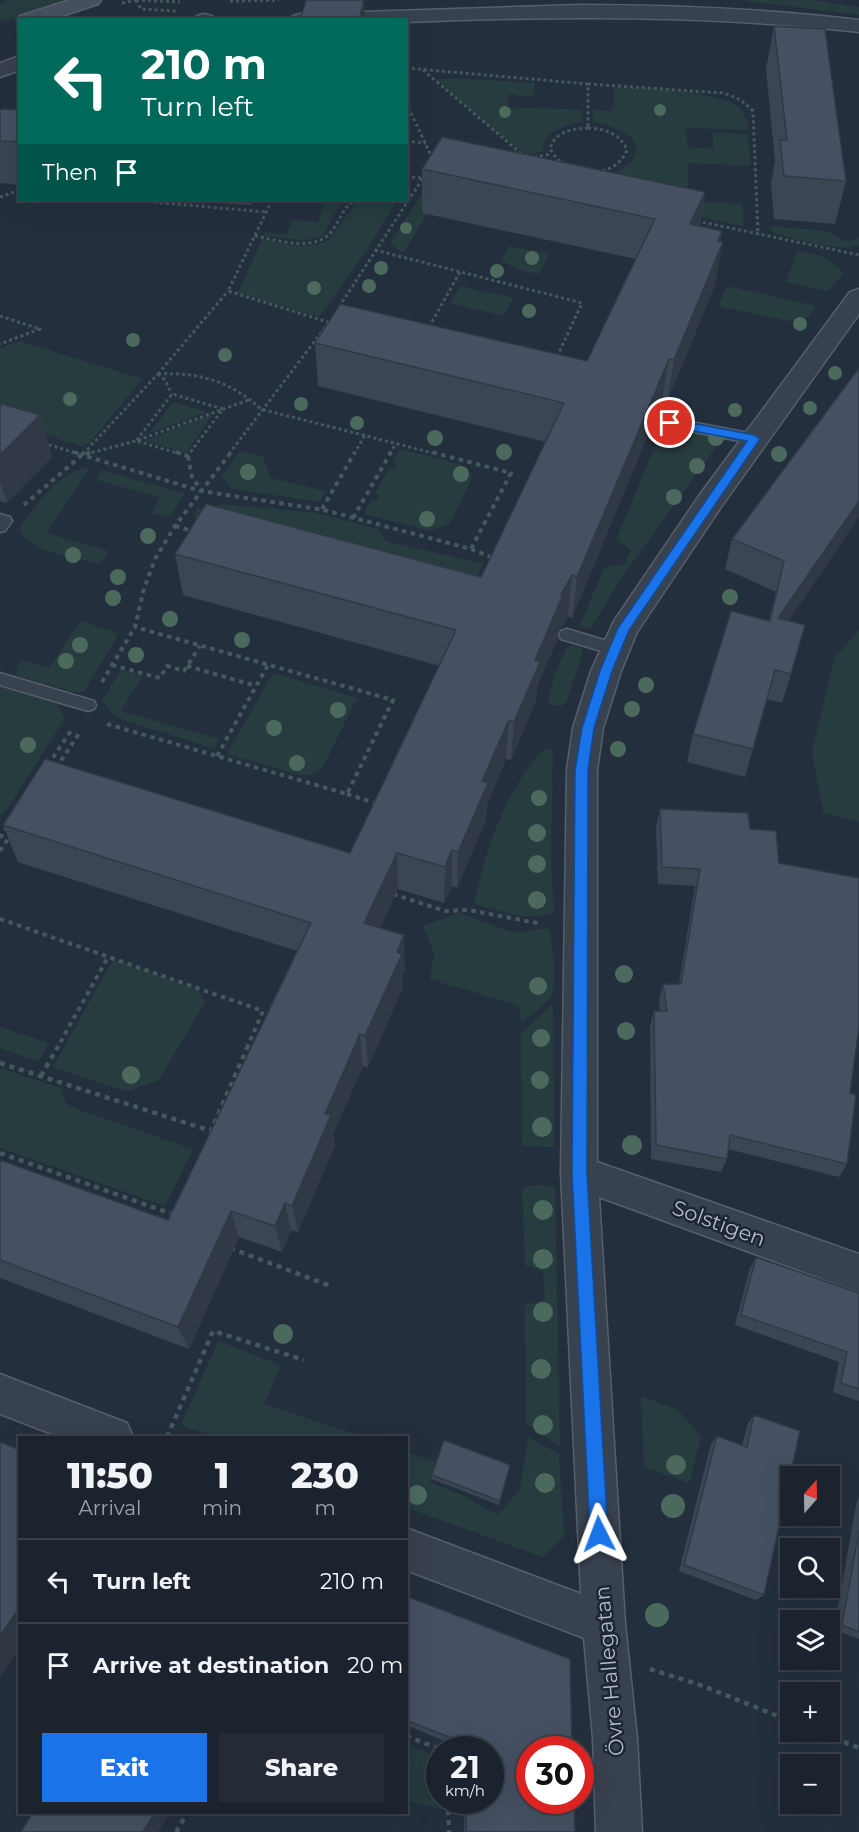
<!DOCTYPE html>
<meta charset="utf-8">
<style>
body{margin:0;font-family:Montserrat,sans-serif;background:#242b36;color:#f1f3f6;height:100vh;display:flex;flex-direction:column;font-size:22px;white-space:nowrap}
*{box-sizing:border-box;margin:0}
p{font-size:20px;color:#a0a4aa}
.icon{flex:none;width:33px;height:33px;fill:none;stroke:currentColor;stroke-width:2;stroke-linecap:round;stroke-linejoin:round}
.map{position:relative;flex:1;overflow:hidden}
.panel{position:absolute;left:18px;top:1436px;width:390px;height:378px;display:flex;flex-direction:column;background:#1b232e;border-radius:0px;box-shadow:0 6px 24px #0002,0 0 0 2px #39404a}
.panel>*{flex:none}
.banner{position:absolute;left:18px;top:18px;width:390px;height:183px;border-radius:0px;box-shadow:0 6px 24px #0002,0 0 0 2px #39404a;background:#00695c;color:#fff;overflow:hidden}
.needle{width:39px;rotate:20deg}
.tools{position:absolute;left:780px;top:1466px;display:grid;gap:12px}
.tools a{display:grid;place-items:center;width:60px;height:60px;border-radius:0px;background:#1b232e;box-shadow:0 6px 24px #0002,0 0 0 2px #39404a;font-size:30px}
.speed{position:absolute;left:426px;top:1736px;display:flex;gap:12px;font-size:30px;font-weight:700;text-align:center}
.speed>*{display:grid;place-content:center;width:78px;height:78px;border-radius:50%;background:#1b232e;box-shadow:0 6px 24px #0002,0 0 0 2px #39404a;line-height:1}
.speed small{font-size:15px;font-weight:400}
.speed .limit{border:9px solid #d22;background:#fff;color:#111}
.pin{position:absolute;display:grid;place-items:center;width:51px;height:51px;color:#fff;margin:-26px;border:3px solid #fff;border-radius:50%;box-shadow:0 2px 6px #0007}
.me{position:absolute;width:66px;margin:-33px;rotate:357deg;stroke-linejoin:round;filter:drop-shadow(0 0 4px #0008)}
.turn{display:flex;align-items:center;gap:21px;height:126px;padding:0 24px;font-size:27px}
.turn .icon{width:78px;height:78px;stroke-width:2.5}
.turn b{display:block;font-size:42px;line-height:51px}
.then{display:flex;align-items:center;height:57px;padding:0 24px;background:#0003;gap:12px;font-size:22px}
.eta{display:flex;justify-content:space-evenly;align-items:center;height:102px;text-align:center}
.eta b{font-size:36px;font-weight:800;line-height:42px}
.button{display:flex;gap:12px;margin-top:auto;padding:12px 24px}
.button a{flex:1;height:69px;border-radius:0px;background:#1a73e8;color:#fff;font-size:24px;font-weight:800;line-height:69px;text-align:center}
.button a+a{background:#242b36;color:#f1f3f6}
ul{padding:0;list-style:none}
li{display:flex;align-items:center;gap:18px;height:84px;padding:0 24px;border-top:2px solid #39404a}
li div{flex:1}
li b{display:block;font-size:22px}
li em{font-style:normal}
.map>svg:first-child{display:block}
.green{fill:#263c3f}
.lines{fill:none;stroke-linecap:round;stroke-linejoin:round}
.lane-casing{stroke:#565f6c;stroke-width:3}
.street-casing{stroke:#565f6c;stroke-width:3}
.secondary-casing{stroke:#565f6c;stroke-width:3}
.path-far2{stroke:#44595c;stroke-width:3;stroke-dasharray:3 3;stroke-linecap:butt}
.path-far1{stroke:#44595c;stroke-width:4;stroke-dasharray:4.5 4.5;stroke-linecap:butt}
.path{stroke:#44595c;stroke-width:4.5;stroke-dasharray:5 5;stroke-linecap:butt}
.lane{fill:#38414e;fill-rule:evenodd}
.street{fill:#38414e;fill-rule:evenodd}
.secondary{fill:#465061;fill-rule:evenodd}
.tree{fill:#4b6a5d}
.wall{fill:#3b4654}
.shaded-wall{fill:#303945}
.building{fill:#455162;stroke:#303945;stroke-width:1.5}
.route{fill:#1a73e8;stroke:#114b97;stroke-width:1.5}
.labels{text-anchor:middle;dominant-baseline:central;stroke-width:5;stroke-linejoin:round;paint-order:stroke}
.street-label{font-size:21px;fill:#b4bcc9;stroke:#1d2633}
</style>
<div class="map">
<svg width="859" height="1832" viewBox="0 0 859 1832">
<rect width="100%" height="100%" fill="#242f3e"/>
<path class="green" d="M6 0H66L67 2 0 22V5Z
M740 0H811L859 7V15Z
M457 78 535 83 533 95 526 97 509 94 507 107 582 110 581 122C564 126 544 130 543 151L526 155 483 121 437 80Z
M615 88C639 86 714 92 734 104 743 109 748 120 749 130L686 128 687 147 713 149V132L748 134 751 166 688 163V201L742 204 744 226 643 206 613 174C619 169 627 167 632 161 650 137 610 125 594 122L592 110 612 111Z
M440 181 420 212 427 214 404 252 398 250 391 242 425 189Z
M325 200H347L338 208 323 236 305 240 263 236 265 232 287 235 292 220 318 222Z
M358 200H390L396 202 367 250 319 317 238 293 262 239C282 243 310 251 329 240Z
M770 226 826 231 848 242 859 237V245C840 253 794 238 773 233Z
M509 246 549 254 539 274 518 270 501 260Z
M797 251 826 257 844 273 828 291 786 282Z
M460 286 514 298 504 316 450 303Z
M727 286 816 306 803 324 718 306Z
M20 341 142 379 89 444 81 446 0 420V348Z
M173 402 207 412 150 433Z
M213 414 186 453 144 441Z
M665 423 723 437 625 573 590 629 580 625 604 568 624 564 631 550 616 539Z
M400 449 460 464 473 476 449 524 430 531 364 514 371 500 376 501 380 495 375 493 389 469H394L397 463 393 461Z
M240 451 263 457 271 478 325 491 320 502 231 489 221 476Z
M91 467 46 533 108 551 105 559 98 564C72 557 37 554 20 532L21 525C40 502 59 470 91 467Z
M101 470 185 494 169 517 152 513 160 497 97 480Z
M223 504 318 513 378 529 386 541 479 563 484 561 467 597 196 522 194 513 198 509Z
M80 621 113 631 117 637 84 691 78 693 17 676V667L23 660 49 668Z
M859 630V822L823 812 812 751 835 657Z
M574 645 581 648 583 652 566 703 561 706 551 705 548 700 556 671 567 647Z
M121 670 143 676 121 711 219 739 214 749 115 717 102 700Z
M273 673 357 698 323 767 309 775H300L227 754Z
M0 685 55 701 65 718 7 810 0 816Z
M553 748 551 854 554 914 522 917 474 904C484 857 498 811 526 771 534 760 539 750 553 748Z
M459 913 514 933 548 928C553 940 558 988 550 998 542 1008 530 1016 521 1024L519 1006 430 979 434 953 423 926Z
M113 959 197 989 205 1002 159 1080 126 1092 53 1067Z
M553 1004 554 1147 522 1146 521 1033Z
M0 1027 48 1043 39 1062 0 1048Z
M0 1068 61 1088 66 1103 74 1108 193 1149 165 1206 0 1148Z
M539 1185 555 1187 560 1447 526 1423 525 1305 545 1300 543 1271 525 1265 522 1190 527 1186Z
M218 1341 281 1365 264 1404 363 1437H213L181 1425Z
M641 1396 678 1410 701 1437 689 1483 644 1467Z
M528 1437 559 1454 564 1536 543 1557 407 1508 406 1452 437 1462 430 1482 462 1495 498 1515 520 1489Z
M406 1744 439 1757 440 1800H442V1810L407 1800Z"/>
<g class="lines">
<g class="lane-casing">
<path id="lane" d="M670 418 754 434 761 439 754 444 665 426 663 423Z
M0 514 10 517 12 521 5 531 0 532Z
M567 629 621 645 623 649 621 653 615 655 561 639 559 635 561 631Z
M0 673 94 701 96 705 94 709 88 711 0 685Z"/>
</g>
<g class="street-casing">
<path id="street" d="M580 5C674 5 766 9 859 20V32C708 15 558 16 406 22V20H290L293 16 300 14Z
M204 14 212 16 215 20H194L197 16Z
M20 56V70L0 77V63Z
M859 289V314L721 507 637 632 621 671 603 728 597 770V1162L859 1254V1292L599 1197 625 1624 637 1738 642 1832H596L593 1738 584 1638 406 1570V1528L581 1594 561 1173 567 770 573 728 591 671 614 621 701 493 850 292Z
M0 1374 127 1423 133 1437H60L0 1414Z"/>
</g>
<g class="secondary-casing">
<path id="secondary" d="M70 0H101L98 4 50 20H20V24L17 20 20 16Z"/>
</g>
<path class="path-far2" d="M136 0 180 2
M136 0 141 9 176 11
M230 1 279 0
M122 3 137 0
M406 68 588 84V128
M423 70 524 156
M588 84 723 93C736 97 744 101 753 111L758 235
M406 102 432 158
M588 128C605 129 620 133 627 150 614 182 563 178 550 148 556 131 572 129 588 128Z
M406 141 426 143
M534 157 551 154
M406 177 423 178
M0 197 20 190
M130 200 266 212
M272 200 228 291 328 322
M397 200 408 202
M697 221 859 255
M255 236C278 240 315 253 332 231 340 220 343 208 354 200
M375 250 582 303 556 359
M339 307 423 178
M0 316 40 329 0 344
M429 327 460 272
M158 374 228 291
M158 374C199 372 230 381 261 409L437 454
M158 374 165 380 172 394
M43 443 79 454
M83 454 158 374
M86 454 136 441 251 399
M181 454 136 441 172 394 223 409 189 454
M229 454 330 321
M354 454 365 435
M390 454 396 443"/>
<path class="path-far1" d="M74 452 82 455
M84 452 82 455 201 491 324 510 471 549 511 473 431 452
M176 452 188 456 191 452
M188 456 192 477 201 490
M24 505 82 455 92 452
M322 509 355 452
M353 518 391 452
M175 526 192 531
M471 549 493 558
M112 665 160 678 167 666 184 671 200 646
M187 666 256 686
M102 682 135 627 143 592 155 559 175 526 231 452
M107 724 347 794 393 700 135 627
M217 756 268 665
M48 765 72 729
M56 768 80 732
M347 794 378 804
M0 838 8 826
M0 851 10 836
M393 894 445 911 469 910 542 924
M0 919 263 1011 246 1050
M56 1050 108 957"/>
<path class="path" d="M0 1063 211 1131 247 1048
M41 1076 57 1048
M0 1153 172 1214 173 1212
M230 1248 333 1287
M167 1437 213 1331 304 1360
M650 1669 703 1686 790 1721
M816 1731 859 1748
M406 1736 440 1749
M448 1800 449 1832
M176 1832 188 1812"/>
<use href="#lane" class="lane"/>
<use href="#street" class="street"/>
<use href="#secondary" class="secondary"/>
</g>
<g class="tree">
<circle cx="660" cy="110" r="6"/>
<circle cx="505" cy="112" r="6"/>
<circle cx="406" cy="228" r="6"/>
<circle cx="532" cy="258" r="7"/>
<circle cx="381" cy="268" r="7"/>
<circle cx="497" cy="271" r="7"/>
<circle cx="369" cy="286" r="7"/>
<circle cx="314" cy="288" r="7"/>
<circle cx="529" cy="311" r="7"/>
<circle cx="800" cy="324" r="7"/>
<circle cx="133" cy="340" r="7"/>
<circle cx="225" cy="355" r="7"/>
<circle cx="835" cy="373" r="7"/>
<circle cx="70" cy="399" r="7"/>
<circle cx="301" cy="404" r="7"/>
<circle cx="810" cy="408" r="7"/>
<circle cx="735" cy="410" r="7"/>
<circle cx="357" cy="423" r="7"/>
<circle cx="435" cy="438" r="8"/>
<circle cx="716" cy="438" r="8"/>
<circle cx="504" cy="452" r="8"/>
<circle cx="779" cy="454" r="8"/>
<circle cx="697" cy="466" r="8"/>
<circle cx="248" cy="472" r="8"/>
<circle cx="461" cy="474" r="8"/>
<circle cx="674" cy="497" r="8"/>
<circle cx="427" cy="519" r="8"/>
<circle cx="148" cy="536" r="8"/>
<circle cx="73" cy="555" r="8"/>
<circle cx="118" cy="577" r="8"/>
<circle cx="730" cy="597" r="8"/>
<circle cx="113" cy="598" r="8"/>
<circle cx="170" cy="619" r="8"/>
<circle cx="242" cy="640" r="8"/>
<circle cx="80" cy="645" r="8"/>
<circle cx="136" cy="655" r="8"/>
<circle cx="66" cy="661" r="8"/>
<circle cx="646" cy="685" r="8"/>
<circle cx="632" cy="709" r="8"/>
<circle cx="338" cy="710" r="8"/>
<circle cx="274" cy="728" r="8"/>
<circle cx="28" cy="745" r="8"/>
<circle cx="618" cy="749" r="8"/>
<circle cx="297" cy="763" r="8"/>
<circle cx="539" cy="798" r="8"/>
<circle cx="537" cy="833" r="9"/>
<circle cx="537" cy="864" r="9"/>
<circle cx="537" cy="900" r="9"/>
<circle cx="624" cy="974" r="9"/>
<circle cx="538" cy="986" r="9"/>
<circle cx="626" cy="1031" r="9"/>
<circle cx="541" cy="1038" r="9"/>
<circle cx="131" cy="1075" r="9"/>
<circle cx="540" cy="1080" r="9"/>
<circle cx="542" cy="1127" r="10"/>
<circle cx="632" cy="1145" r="10"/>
<circle cx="543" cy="1210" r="10"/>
<circle cx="543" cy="1259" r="10"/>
<circle cx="543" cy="1312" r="10"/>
<circle cx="283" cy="1334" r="10"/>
<circle cx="541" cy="1369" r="10"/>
<circle cx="543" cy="1425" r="10"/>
<circle cx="676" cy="1465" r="10"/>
<circle cx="545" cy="1483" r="10"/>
<circle cx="417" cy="1495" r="10"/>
<circle cx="673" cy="1506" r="12"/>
<circle cx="657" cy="1615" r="12"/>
</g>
<path class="wall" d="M774 26 846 181 835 224 774 219 771 183 775 161 766 69Z
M0 109 20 110V185L0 183Z
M422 169 705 192 700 226 721 241 715 285 667 402 662 401 572 618 568 616 558 632V638L537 686 536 701 511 760 506 759 487 805 486 820 457 888 452 886 444 903 398 889 380 928 405 970 402 976 403 987 368 1067 363 1066 333 1134 335 1145 298 1232 291 1230 282 1252 239 1237 189 1349 0 1278V1160L168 1220 297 951 18 862 3 825 350 853 440 666 183 595 175 554 481 577 546 442 318 386 315 343 587 361 636 259 422 213Z
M197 200H252L253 205 197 202Z
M859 368V517L788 621 791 674 782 703 767 699 745 777 687 762 693 734 769 620 776 592 725 569 732 539Z
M0 407 40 415 52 457 7 503 0 501Z
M660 809 750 829 779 863 850 1093 847 1164 839 1177 728 1149 727 1159 721 1172 651 1159 650 1026 654 1011H660L659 1000 663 984H679L695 886 658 884 656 827Z
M756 1257 859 1293V1401L833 1392 839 1362 735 1325 750 1268Z
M754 1415 764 1595 756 1600 679 1571 711 1444 717 1436 742 1445 748 1423Z
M510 1465 499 1505 432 1479V1475Z
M859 1498V1639L834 1630 857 1500Z
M406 1596 575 1832H464V1800H490V1749H464L406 1725Z"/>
<path class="shaded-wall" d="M364 0 365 20H359Z
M705 192 698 235 690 224Z
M722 231 719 251 723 242 715 285 667 402 674 360Z
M669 359 662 401 572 618 577 577Z
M40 415 52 457 7 503 0 482V455Z
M859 501V517L770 648 778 618Z
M572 575 568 616 558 632V638L537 686 536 701 511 760 514 722 535 660 561 594Z
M509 720 506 759 487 805 486 820 457 888 458 852 482 781Z
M452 850V886L444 903 445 867Z
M397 853 398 889 366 957 364 923Z
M404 935 405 970 402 976 403 987 368 1067 365 1036 397 952Z
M360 1034 363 1066 333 1134 335 1145 298 1232 292 1206 325 1114Z
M285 1203 291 1230 282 1252 275 1226Z
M231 1211 239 1237 189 1349 178 1327Z
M20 1607V1648L0 1677V1636Z
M155 1812H170L158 1832H143Z"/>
<path class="building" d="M306 0H364L359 20H300Z
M774 26 825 29 846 181 784 176 780 140H787Z
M0 109 20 110V142L0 141Z
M442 137 705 192 690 224 722 231 718 241 723 242 674 360 669 359 577 577 572 575 561 594 562 597 535 660 540 662 514 722 509 720 482 781 488 783 458 852 452 850 445 867 397 853 364 923 404 935 397 952 402 954 365 1036 360 1034 325 1114 331 1115 292 1206 285 1203 275 1226 231 1211 178 1327 0 1260V1160L168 1220 311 923 3 825 45 759 350 853 456 630 175 554 206 504 481 577 564 403 315 343 340 304 587 361 655 219 422 169Z
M859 368V501L778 618 805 625 791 674 775 670 753 749 693 734 731 611 770 621 784 561 732 539Z
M2 404 40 415 0 455V407Z
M660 809 748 813 750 829 776 831 779 863 859 878V1027L850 1093 856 1095 847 1164 730 1135 727 1159 656 1145 654 1011H667L663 984H681L700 869 662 867Z
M756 1257 859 1293V1389L841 1383 847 1352 741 1315Z
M754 1415 800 1431 764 1595 684 1565 717 1436 747 1447Z
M444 1440 510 1465 500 1501 432 1475Z
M0 1442 20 1450V1607L0 1636Z
M859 1531V1632L842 1625Z
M406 1596 570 1659 572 1749H530V1800H574L575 1832H466V1800H490V1749H466V1744L406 1720Z
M33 1812H155L143 1832H21Z"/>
<path class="route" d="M670 419 754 435 760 439 629 630 612 671 594 728 588 770 587 1173 608 1534 605 1540 599 1542 593 1540 590 1534 572 1173 575 770 582 728 600 671 618 628 747 441 667 426 665 423Z"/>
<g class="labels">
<g class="street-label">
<text transform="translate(719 1223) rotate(20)">Solstigen</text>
<text transform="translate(609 1671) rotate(-95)">Övre Hallegatan</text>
</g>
</g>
</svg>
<div class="tools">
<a><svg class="needle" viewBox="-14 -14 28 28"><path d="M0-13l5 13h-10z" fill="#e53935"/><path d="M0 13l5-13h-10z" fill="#a0a4aa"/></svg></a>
<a><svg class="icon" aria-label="search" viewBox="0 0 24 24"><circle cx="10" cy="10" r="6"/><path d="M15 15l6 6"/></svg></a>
<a><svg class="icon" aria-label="layers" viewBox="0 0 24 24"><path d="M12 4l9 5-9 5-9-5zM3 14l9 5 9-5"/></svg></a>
<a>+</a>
<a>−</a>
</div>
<div class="speed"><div>21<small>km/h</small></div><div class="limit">30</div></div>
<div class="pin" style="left:670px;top:423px;background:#d93025"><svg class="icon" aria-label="arrive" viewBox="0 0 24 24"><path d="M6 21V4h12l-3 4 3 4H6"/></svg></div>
<svg class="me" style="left:599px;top:1534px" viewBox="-20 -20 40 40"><path d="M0-17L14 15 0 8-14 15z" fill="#1a73e8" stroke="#fff" stroke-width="4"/></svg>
<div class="banner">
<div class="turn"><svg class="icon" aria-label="left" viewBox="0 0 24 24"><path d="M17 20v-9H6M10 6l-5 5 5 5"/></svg><div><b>210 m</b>Turn left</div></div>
<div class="then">Then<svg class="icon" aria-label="arrive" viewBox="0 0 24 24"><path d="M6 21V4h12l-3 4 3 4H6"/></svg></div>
</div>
<section class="panel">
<div class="eta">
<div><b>11:50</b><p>Arrival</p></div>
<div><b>1</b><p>min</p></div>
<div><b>230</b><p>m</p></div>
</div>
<ul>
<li><svg class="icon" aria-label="left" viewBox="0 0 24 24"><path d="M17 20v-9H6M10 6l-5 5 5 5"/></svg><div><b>Turn left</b></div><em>210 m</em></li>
<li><svg class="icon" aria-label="arrive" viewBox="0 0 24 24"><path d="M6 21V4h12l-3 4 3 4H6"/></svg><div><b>Arrive at destination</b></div><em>20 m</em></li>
</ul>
<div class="button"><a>Exit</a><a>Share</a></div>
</section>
</div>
